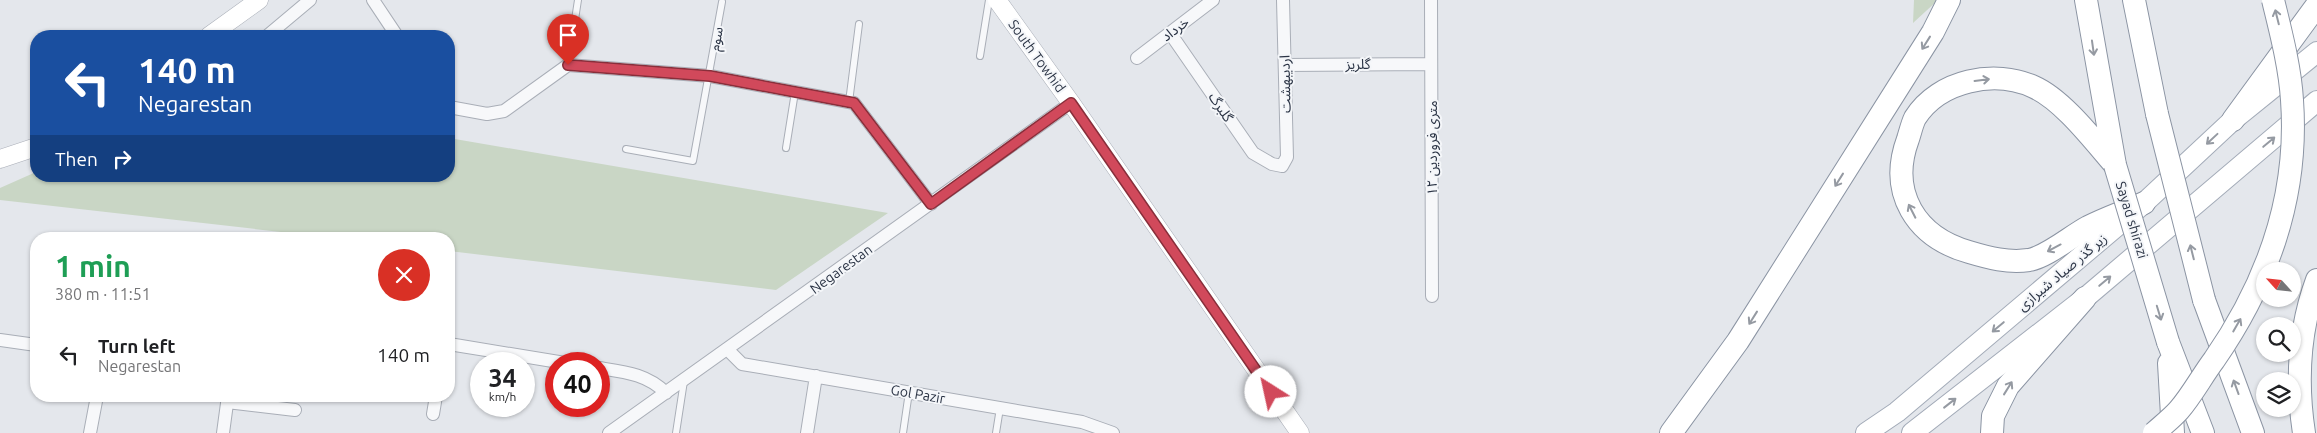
<!DOCTYPE html>
<meta charset="utf-8">
<style>
body{margin:0;font-family:Ubuntu,"Noto Sans Arabic",sans-serif;background:#f6f6f6;color:#202124;height:100vh;display:flex;flex-direction:column;font-size:19px;white-space:nowrap}
*{box-sizing:border-box;margin:0}
p{font-size:16px;color:#757577}
.icon{flex:none;width:28px;height:28px;fill:none;stroke:currentColor;stroke-width:2;stroke-linecap:round;stroke-linejoin:round}
.map{position:relative;flex:1;overflow:hidden}
.panel{position:absolute;left:30px;top:232px;width:425px;height:170px;display:flex;flex-direction:column;background:#fff;border-radius:20px;box-shadow:0 1px 4px #0004}
.panel>*{flex:none}
.hud{position:absolute;left:30px;top:30px;width:425px;height:152px;border-radius:20px;box-shadow:0 1px 4px #0004;background:#1a4fa0;color:#fff;overflow:hidden}
.needle{width:32px;rotate:297deg}
.fabs{position:absolute;left:2256px;top:262px;display:grid;gap:10px}
.fabs a{display:grid;place-items:center;width:45px;height:45px;border-radius:50%;background:#fff;box-shadow:0 1px 4px #0004;font-size:25px}
.speed{position:absolute;left:470px;top:352px;display:flex;gap:10px;font-size:25px;font-weight:700;text-align:center}
.speed>*{display:grid;place-content:center;width:65px;height:65px;border-radius:50%;background:#fff;box-shadow:0 1px 4px #0004;line-height:1}
.speed small{font-size:12px;font-weight:400}
.speed .limit{border:8px solid #d22;background:#fff;color:#111}
.pin{position:absolute;display:grid;place-items:center;width:42px;height:42px;color:#fff;margin:-51px -21px;border-radius:50% 50% 50% 0;rotate:-45deg;box-shadow:0 0 5px #0007}
.pin .icon{rotate:45deg}
.me{position:absolute;width:55px;margin:-28px;rotate:325deg;stroke-linejoin:round;filter:drop-shadow(0 0 4px #0008)}
.turn{display:flex;align-items:center;gap:18px;height:105px;padding:0 25px;font-size:22px}
.turn .icon{width:65px;height:65px;stroke-width:2.5}
.turn b{display:block;font-size:35px;line-height:42px}
.then{display:flex;align-items:center;height:48px;padding:0 25px;background:#0003;gap:10px;font-size:19px}
.round{display:grid;place-items:center;flex:none;width:52px;height:52px;border-radius:26px;background:#f6f6f6}
.headline{display:flex;align-items:center;justify-content:space-between;height:85px;padding:0 25px}
h1{font-size:30px;font-weight:700;line-height:38px;color:#1e9e55}
ul{padding:0;list-style:none}
li{display:flex;align-items:center;gap:15px;height:75px;padding:0 25px}
li div{flex:1}
li b{display:block;font-size:19px}
li em{font-style:normal}
.map>svg:first-child{display:block}
.green{fill:#c9d6c5}
.lines{fill:none;stroke-linecap:round;stroke-linejoin:round}
.lane-casing{stroke:#a9aeb7;stroke-width:8}
.street-casing{stroke:#a9aeb7;stroke-width:14}
.secondary-casing{stroke:#a9aeb7;stroke-width:19}
.primary-casing{stroke:#a3abb8;stroke-width:22}
.highway-casing{stroke:#8b94a3;stroke-width:24}
.lane{stroke:#f7f8fa;stroke-width:6}
.street{stroke:#f7f8fa;stroke-width:12}
.secondary{stroke:#fff;stroke-width:18}
.primary{stroke:#fff;stroke-width:20}
.highway{stroke:#fff;stroke-width:22}
.highway-bridge-casing{stroke:#8b94a3;stroke-width:24;stroke-linecap:butt}
.highway-bridge{stroke:#fff;stroke-width:22}
.oneway{stroke:#959aa2}
.route-casing{stroke:#882f3b;stroke-width:12}
.route{stroke:#d1495b;stroke-width:9}
.labels{text-anchor:middle;dominant-baseline:central;stroke-width:4;stroke-linejoin:round;paint-order:stroke}
.street-label{font-size:14px;fill:#2b3445;stroke:#f4f6f9}
</style>
<div class="map">
<svg width="2317" height="433" viewBox="0 0 2317 433">
<rect width="100%" height="100%" fill="#e4e7ec"/>
<path class="green" d="M1914 0H1938L1913 23Z
M449 138 888 213 776 290 449 251V239H343L0 200V188L36 172V176H449Z"/>
<g class="lines">
<g class="lane-casing">
<path id="lane" d="M980 56 989 0
M568 65 578 0
M849 102 859 24
M786 148 795 92
M626 149 693 161 722 2
M676 433 684 381
M903 433 909 392
M996 433 1000 408"/>
</g>
<g class="street-casing">
<path id="street" d="M373 0 397 36
M1431 0 1432 296
M1170 33 1253 153 1272 164 1282 166 1287 157 1283 0
M267 36 310 0
M1137 58 1213 0
M1285 65 1431 64
M449 107 487 114 504 111 568 65 710 76 854 103 931 204
M0 340 36 345
M449 344 571 364
M728 350 742 364 1082 422 1113 433
M599 368C625 372 647 374 666 393
M227 402 295 410
M433 414 436 396
M90 433 97 396
M223 433 228 396
M609 433 1071 103
M807 433 816 376"/>
</g>
<g class="secondary-casing">
<path id="secondary" d="M997 0 1071 103 1300 433
M209 36 259 0
M0 159 36 147"/>
</g>
<g class="primary-casing">
<path id="primary" d="M1866 433 1897 412 2144 203 2233 120 2317 52
M1912 433 2085 298 2317 101"/>
</g>
<g class="highway-casing">
<path id="highway" d="M2086 0 2115 165
M2134 0 2157 114
M2233 120 2317 5
M2115 165C2094 141 2063 100 2034 87 1995 69 1939 80 1915 118 1912 124 1910 133 1908 139 1888 193 1916 237 1969 252 1989 258 2008 263 2029 260 2047 257 2071 236 2088 227 2106 218 2126 211 2144 203
M2204 300 2253 433
M2168 342 2203 433
M2169 363 2173 433
M1671 433 1738 341 1933 32 1949 0
M1992 433 1993 416 2008 386 2085 298
M2304 433C2296 381 2299 329 2317 280"/>
</g>
<use href="#lane" class="lane"/>
<use href="#street" class="street"/>
<use href="#secondary" class="secondary"/>
<use href="#primary" class="primary"/>
<use href="#highway" class="highway"/>
<g class="highway-bridge-casing">
<path id="highway-bridge" d="M2157 114 2204 300
M2115 165 2168 342
M2154 433C2163 425 2172 418 2179 410 2192 395 2202 376 2214 360 2268 282 2299 197 2292 100 2290 67 2281 33 2273 0"/>
</g>
<use href="#highway-bridge" class="highway-bridge"/>
</g>
<defs><path id="oneway-shaft" d="M-6 0H5M1.5-3L5.5 0L1.5 3" fill="none" stroke-width="1.6" stroke-linecap="round" stroke-linejoin="round" transform="scale(1.25)"/></defs>
<g class="oneway">
<use href="#oneway-shaft" transform="translate(2277 17) rotate(-104)"/>
<use href="#oneway-shaft" transform="translate(1926 43) rotate(122)"/>
<use href="#oneway-shaft" transform="translate(2093 48) rotate(82)"/>
<use href="#oneway-shaft" transform="translate(1982 80) rotate(-7)"/>
<use href="#oneway-shaft" transform="translate(2212 139) rotate(137)"/>
<use href="#oneway-shaft" transform="translate(2269 142) rotate(-40)"/>
<use href="#oneway-shaft" transform="translate(1839 180) rotate(122)"/>
<use href="#oneway-shaft" transform="translate(1912 211) rotate(-117)"/>
<use href="#oneway-shaft" transform="translate(2054 248) rotate(152)"/>
<use href="#oneway-shaft" transform="translate(2192 252) rotate(-104)"/>
<use href="#oneway-shaft" transform="translate(2105 281) rotate(-40)"/>
<use href="#oneway-shaft" transform="translate(2159 313) rotate(73)"/>
<use href="#oneway-shaft" transform="translate(1753 318) rotate(122)"/>
<use href="#oneway-shaft" transform="translate(2237 325) rotate(-60)"/>
<use href="#oneway-shaft" transform="translate(1998 327) rotate(140)"/>
<use href="#oneway-shaft" transform="translate(2236 387) rotate(-110)"/>
<use href="#oneway-shaft" transform="translate(2008 388) rotate(-58)"/>
<use href="#oneway-shaft" transform="translate(1950 403) rotate(-38)"/>
</g>
<g class="lines">
<g class="route-casing">
<path id="route" d="M568 65 710 76 854 103 931 204 1071 103 1271 392"/>
</g>
<use href="#route" class="route"/>
</g>
<g class="labels">
<g class="street-label">
<text transform="translate(1175 29) rotate(-37)">خرداد</text>
<text transform="translate(716 39) rotate(-81)">سوم</text>
<text transform="translate(1037 56) rotate(54)">South Towhid</text>
<text x="1358" y="64">گلریز</text>
<text transform="translate(1285 84) rotate(-91)">اردیبهشت</text>
<text transform="translate(1221 107) rotate(56)">گلبرگ</text>
<text transform="translate(1432 148) rotate(-90)">۱۲ متری فروردین</text>
<text transform="translate(2132 220) rotate(73)">Sayad shirazi</text>
<text transform="translate(841 269) rotate(-36)">Negarestan</text>
<text transform="translate(2062 272) rotate(-40)">زیر گذر صیاد شیرازی</text>
<text transform="translate(918 394) rotate(10)">Gol Pazir</text>
</g>
</g>
</svg>
<div class="fabs">
<a><svg class="needle" viewBox="-14 -14 28 28"><path d="M0-13l5 13h-10z" fill="#e53935"/><path d="M0 13l5-13h-10z" fill="#757577"/></svg></a>
<a><svg class="icon" aria-label="search" viewBox="0 0 24 24"><circle cx="10" cy="10" r="6"/><path d="M15 15l6 6"/></svg></a>
<a><svg class="icon" aria-label="layers" viewBox="0 0 24 24"><path d="M12 4l9 5-9 5-9-5zM3 14l9 5 9-5"/></svg></a>
</div>
<div class="speed"><div>34<small>km/h</small></div><div class="limit">40</div></div>
<div class="pin" style="left:568px;top:65px;background:#d93025"><svg class="icon" aria-label="arrive" viewBox="0 0 24 24"><path d="M6 21V4h12l-3 4 3 4H6"/></svg></div>
<svg class="me" style="left:1271px;top:392px" viewBox="-20 -20 40 40"><circle r="19" fill="#fff"/><path d="M0-13L10 11 0 6-10 11z" fill="#d1495b"/></svg>
<div class="hud">
<div class="turn"><svg class="icon" aria-label="left" viewBox="0 0 24 24"><path d="M17 20v-9H6M10 6l-5 5 5 5"/></svg><div><b>140 m</b>Negarestan</div></div>
<div class="then">Then<svg class="icon" aria-label="right" viewBox="0 0 24 24"><path d="M7 20v-9h11M14 6l5 5-5 5"/></svg></div>
</div>
<section class="panel">
<div class="headline"><div><h1>1 min</h1><p>380 m · 11:51</p></div><a class="round" style="background:#d93025;color:#fff"><svg class="icon" aria-label="close" viewBox="0 0 24 24"><path d="M6 6l12 12M18 6L6 18"/></svg></a></div>
<ul>
<li><svg class="icon" aria-label="left" viewBox="0 0 24 24"><path d="M17 20v-9H6M10 6l-5 5 5 5"/></svg><div><b>Turn left</b><p>Negarestan</p></div><em>140 m</em></li>
</ul>
</section>
</div>
